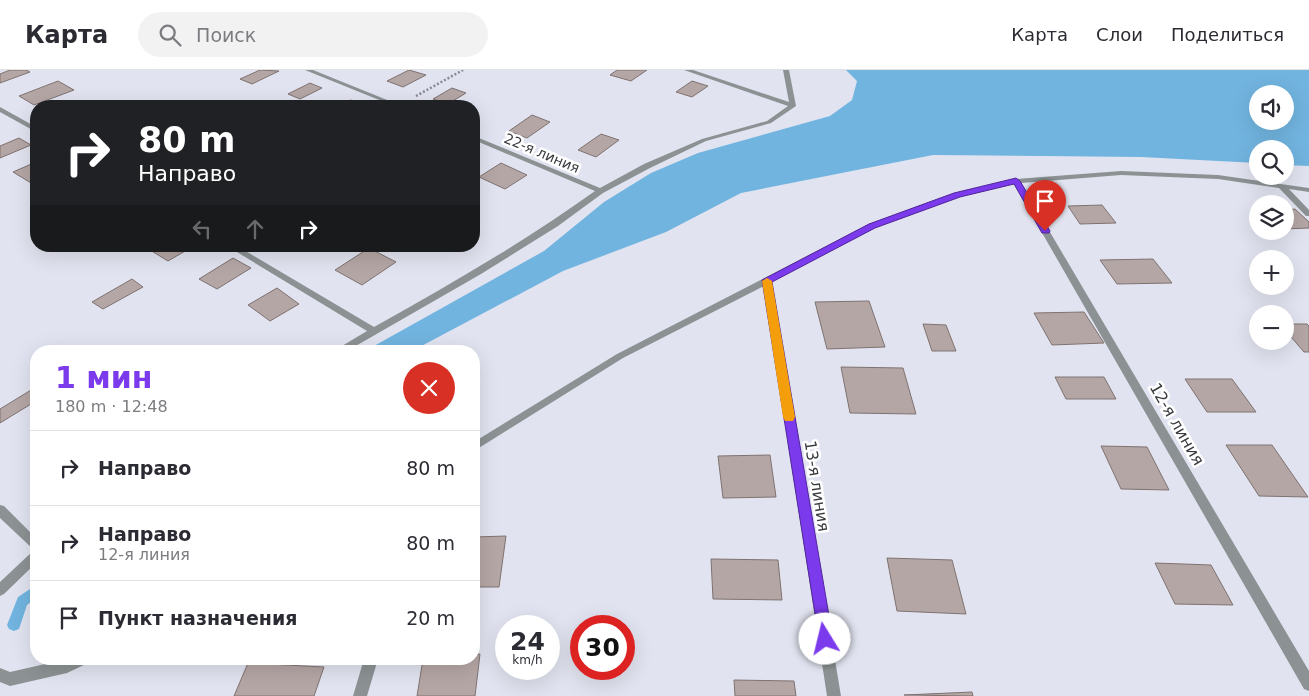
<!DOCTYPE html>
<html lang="ru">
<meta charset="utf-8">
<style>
body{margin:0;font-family:"DejaVu Sans",sans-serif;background:#f2f2f3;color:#2b2b33;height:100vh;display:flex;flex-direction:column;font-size:19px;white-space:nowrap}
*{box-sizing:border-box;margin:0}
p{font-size:16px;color:#7c7c81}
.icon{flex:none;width:28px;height:28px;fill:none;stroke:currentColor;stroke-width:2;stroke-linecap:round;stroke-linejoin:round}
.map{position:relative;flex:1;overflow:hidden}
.panel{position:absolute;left:30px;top:275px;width:450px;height:320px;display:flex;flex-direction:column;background:#fff;border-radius:20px;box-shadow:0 5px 20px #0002}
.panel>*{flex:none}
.hud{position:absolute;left:30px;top:30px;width:450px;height:152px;border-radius:20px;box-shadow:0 5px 20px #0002;background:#202124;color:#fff;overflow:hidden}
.fabs{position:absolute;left:1249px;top:15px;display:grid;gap:10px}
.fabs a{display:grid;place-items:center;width:45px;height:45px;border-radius:50%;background:#fff;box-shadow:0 5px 20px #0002;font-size:25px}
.speed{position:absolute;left:495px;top:545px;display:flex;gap:10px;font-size:25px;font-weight:700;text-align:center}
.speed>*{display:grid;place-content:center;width:65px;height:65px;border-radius:50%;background:#fff;box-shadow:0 5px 20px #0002;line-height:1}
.speed small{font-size:12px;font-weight:400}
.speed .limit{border:8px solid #d22;background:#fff;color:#111}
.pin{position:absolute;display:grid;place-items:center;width:42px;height:42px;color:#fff;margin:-51px -21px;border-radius:50% 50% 50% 0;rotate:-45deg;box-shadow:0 0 5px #0007}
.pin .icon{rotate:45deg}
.me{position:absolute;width:55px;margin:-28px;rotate:351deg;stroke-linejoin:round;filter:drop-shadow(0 0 4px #0008)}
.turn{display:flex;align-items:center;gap:18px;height:105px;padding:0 25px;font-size:22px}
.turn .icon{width:65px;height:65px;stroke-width:2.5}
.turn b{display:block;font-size:35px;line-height:42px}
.lanes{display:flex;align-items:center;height:48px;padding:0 25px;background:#0003;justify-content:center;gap:25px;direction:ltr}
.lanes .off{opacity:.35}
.round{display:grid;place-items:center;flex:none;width:52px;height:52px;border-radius:26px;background:#f2f2f3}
.headline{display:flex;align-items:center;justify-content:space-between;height:85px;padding:0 25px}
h1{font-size:30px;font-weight:800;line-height:38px;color:#7c3aed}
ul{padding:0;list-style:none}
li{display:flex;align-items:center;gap:15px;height:75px;padding:0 25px;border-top:1px solid #e1e1e2}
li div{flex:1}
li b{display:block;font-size:19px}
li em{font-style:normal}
header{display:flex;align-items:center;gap:30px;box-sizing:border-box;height:70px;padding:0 25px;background:#fff;border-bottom:1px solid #e1e1e2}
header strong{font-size:24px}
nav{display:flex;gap:28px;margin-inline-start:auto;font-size:18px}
.search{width:350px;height:45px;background:#f2f2f3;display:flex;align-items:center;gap:12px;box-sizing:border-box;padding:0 18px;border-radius:28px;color:#7c7c81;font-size:19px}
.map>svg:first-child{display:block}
.water{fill:#71b4df;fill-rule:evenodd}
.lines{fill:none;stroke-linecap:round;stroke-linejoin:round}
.stream{fill:#71b4df;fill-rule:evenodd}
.building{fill:#b4a6a5;stroke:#7f7271}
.path{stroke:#868890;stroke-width:2.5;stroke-dasharray:2 2;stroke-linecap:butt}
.minor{fill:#8c9293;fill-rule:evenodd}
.route{fill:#7c3aed;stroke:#51269a}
.slow{fill:#f59e0b}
.labels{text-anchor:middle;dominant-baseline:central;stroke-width:5;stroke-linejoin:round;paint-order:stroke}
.far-street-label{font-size:14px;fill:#3a3b3f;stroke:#fff}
.street-label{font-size:16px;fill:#3a3b3f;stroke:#fff}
</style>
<header>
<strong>Карта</strong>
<div class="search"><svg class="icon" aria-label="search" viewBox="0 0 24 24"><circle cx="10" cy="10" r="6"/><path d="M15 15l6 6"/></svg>Поиск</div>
<nav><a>Карта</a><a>Слои</a><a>Поделиться</a></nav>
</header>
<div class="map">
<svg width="1309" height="626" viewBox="0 0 1309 626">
<rect width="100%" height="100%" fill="#e1e4f0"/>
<path class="water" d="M846 0H1309V96L1285 95V79H1258L1257 93 1141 87 933 85 741 123 666 162 563 201 412 281H365L544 181 604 132 651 103 698 83 830 46 852 30 857 11ZM1258 24H1285V51H1258Z"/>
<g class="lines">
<path class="stream" d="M36 515V528L27 535 19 559 14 561 9 559 7 555 18 527Z"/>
</g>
<path class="building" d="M10 0H26L30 2 0 13V4Z
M260 0 279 1 252 14 240 9Z
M409 0 426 5 403 17 387 11Z
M617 0H647L631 11 610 5Z
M58 11 74 20 34 35 19 26Z
M692 11 708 16 692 27 676 22Z
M310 13 322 18 300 29 288 24Z
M452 18 466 23 448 34 433 29Z
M351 30 366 36H339Z
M532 45 550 52 527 68 509 61Z
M601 64 619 70 596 87 578 80Z
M19 68 31 75 0 88V76Z
M36 92V111L31 113 13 102Z
M501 93 527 105 505 119 479 107Z
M1102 135 1116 153 1080 154 1068 136Z
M1295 139 1309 152V158L1285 159V140Z
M156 176H194L168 191 150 180Z
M369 178 396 192 362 215 335 200Z
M233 188 251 198 217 219 199 209Z
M1153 189 1172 213 1117 214 1100 190Z
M132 209 143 217 103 239 92 232Z
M277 218 299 234 270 251 248 235Z
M869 231 885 277 827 279 815 232Z
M1084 242 1104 273 1052 275 1034 243Z
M923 254 946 255 956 281H932Z
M1285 254H1307L1309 256V282H1304L1285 260Z
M841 297 903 298 916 344 850 343Z
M1055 307H1104L1116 329H1066Z
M1185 309H1232L1256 342H1207Z
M36 317V331L0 353V339Z
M1226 375H1272L1308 427 1259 426Z
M1101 376 1147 377 1169 420 1121 419Z
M770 385 776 427 723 428 718 386Z
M506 466 499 517H474V467Z
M887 488 952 490 966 544 897 541Z
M711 489 778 490 782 530 713 529Z
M1155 493 1211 495 1233 535 1175 534Z
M480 584 475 626H417L423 589H474V585Z
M248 593 324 597 314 626H234Z
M734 610 794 611 796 626H735Z
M972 622 973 626 904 625Z"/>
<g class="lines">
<path class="path" d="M416 26 463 0"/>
<path class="minor" d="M305 0H313L402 36H394Z
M684 0H693L789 32 783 0H789L796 36 771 53 706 71 650 98 603 123 558 156 481 204 347 281H335L337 279 367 261 227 176H237L374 257C449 215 524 172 595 121L474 70V66L600 118 644 94 702 69 767 51 788 36Z
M0 37 36 57V62L0 42Z
M1121 101 1218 105 1309 118V122L1289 119 1309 140V146H1306L1279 118 1218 109 1121 105 1021 113 1309 601V621L1304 619 1014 114 959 127 875 158 772 211 841 626H827L764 216 623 288 474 381V372L617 284 869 154 954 123 1016 109Z
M0 435 4 436 36 468V493L4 524 0 526V512L34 480 0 448Z
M67 589H88L86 594 67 603 10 616 0 612V598L10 602Z
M364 589H378L367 626H353Z"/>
</g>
<path class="route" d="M1016 108 1020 111 1050 161 1049 163H1042L1014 114 960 127 875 158 772 212 833 569 830 575 825 577 820 575 762 210 869 154 954 123Z"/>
<path class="slow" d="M767 208 772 211 795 347 793 351H785L783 347 762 211Z"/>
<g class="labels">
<g class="far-street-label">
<text transform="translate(542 83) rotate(23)">22-я линия</text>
</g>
<g class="street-label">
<text transform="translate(1177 354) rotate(60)">12-я линия</text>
<text transform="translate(817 416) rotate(81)">13-я линия</text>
</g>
</g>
</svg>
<div class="fabs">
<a><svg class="icon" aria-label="sound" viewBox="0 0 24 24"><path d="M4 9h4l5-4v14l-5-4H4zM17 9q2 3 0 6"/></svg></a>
<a><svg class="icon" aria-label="search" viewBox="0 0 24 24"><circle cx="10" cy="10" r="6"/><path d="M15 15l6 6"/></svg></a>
<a><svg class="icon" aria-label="layers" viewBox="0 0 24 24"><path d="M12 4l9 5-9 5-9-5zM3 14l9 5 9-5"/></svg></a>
<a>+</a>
<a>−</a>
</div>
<div class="speed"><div>24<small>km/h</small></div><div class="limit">30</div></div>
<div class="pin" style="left:1045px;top:161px;background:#d93025"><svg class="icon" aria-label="arrive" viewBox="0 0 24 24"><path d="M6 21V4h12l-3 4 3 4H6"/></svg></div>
<svg class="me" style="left:825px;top:569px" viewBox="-20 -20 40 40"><circle r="19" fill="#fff"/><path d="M0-13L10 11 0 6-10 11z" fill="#7c3aed"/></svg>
<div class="hud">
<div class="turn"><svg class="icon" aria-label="right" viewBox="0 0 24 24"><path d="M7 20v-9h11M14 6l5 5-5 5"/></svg><div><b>80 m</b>Направо</div></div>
<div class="lanes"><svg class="icon off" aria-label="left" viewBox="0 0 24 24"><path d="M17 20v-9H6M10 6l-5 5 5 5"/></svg><svg class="icon off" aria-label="ahead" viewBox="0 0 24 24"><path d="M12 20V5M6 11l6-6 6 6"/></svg><svg class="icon" aria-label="right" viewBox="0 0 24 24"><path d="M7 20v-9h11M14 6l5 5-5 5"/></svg></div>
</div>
<section class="panel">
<div class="headline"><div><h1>1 мин</h1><p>180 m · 12:48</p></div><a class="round" style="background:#d93025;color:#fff"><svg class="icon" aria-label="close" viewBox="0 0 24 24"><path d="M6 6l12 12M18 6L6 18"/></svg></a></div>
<ul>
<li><svg class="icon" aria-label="right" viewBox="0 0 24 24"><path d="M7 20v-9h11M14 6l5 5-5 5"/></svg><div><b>Направо</b></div><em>80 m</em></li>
<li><svg class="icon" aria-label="right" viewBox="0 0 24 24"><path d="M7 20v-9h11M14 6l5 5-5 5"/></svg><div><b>Направо</b><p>12-я линия</p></div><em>80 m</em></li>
<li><svg class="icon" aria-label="arrive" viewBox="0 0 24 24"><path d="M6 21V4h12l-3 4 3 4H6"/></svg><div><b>Пункт назначения</b></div><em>20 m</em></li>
</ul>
</section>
</div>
